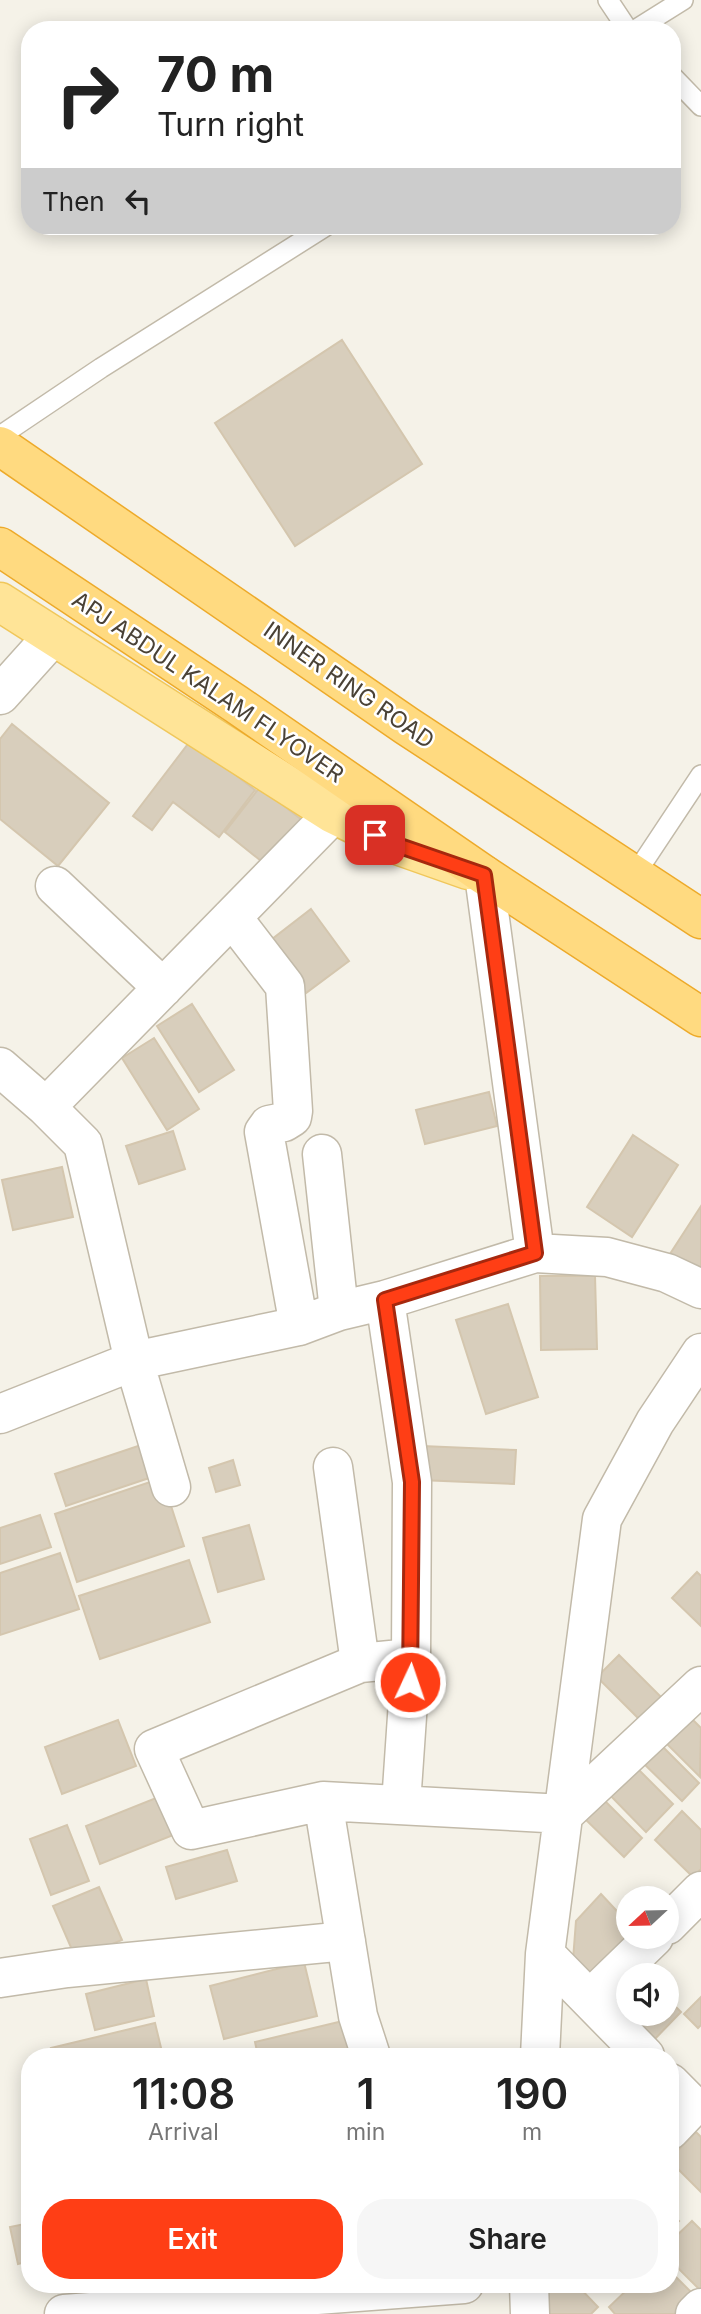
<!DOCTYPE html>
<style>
body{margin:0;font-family:Inter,sans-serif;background:#f6f6f6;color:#222;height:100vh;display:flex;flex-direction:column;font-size:26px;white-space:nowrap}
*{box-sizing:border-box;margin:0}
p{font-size:23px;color:#767676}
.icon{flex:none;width:38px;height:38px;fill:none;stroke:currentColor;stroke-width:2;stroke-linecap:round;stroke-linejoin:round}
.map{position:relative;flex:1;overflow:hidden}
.details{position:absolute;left:21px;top:2048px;width:658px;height:245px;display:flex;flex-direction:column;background:#fff;border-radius:28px;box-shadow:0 4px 18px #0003}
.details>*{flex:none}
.hud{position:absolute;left:21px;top:21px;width:660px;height:214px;border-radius:28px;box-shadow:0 4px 18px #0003;background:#fff;color:#222;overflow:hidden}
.needle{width:46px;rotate:248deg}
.buttons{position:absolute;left:616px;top:1886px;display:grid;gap:14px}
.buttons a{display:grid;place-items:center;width:63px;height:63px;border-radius:50%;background:#fff;box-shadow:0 4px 18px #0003;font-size:35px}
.pin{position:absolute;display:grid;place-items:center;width:60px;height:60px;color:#fff;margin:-30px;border-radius:14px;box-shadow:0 4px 10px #0006}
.me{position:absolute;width:77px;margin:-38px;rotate:3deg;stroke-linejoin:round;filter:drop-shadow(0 0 5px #0008)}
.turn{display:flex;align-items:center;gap:24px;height:147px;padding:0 21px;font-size:32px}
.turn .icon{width:91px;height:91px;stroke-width:2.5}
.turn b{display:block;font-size:49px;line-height:60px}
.then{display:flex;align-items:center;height:66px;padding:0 21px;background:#0003;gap:14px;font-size:26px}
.eta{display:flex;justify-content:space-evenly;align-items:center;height:119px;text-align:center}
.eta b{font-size:42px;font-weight:600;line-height:49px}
.button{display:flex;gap:14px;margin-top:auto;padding:14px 21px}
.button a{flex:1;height:80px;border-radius:28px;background:#ff3e15;color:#fff;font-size:28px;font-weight:600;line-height:80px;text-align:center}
.button a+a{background:#f6f6f6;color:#222}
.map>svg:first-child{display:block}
.building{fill:#d8cebc;stroke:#d4c6ae;stroke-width:2}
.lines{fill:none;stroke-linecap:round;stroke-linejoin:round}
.service-casing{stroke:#c2baa9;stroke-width:22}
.minor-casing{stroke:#c2baa9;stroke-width:41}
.primary-casing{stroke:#f0c75b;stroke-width:41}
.trunk-casing{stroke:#edaa2a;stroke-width:41}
.service{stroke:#fff;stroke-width:19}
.minor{stroke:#fff;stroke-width:38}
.primary{stroke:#ffe497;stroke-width:38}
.trunk{stroke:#ffda80;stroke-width:38}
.route-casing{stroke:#a6280e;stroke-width:18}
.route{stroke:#ff3e15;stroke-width:12}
.labels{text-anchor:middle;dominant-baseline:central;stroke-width:5;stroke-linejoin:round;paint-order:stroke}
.street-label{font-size:23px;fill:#4a4236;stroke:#fff}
</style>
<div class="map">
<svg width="701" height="2314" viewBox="0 0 701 2314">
<rect width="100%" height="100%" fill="#f5f2e8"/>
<path class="building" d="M342 340 422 464 295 546 215 423Z
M12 724 109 803 58 866 0 819V739Z
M191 740 255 790 219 837 173 802 152 830 133 816Z
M260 787 307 824 271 869 225 832Z
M311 909 349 961 306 993 267 943Z
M192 1004 234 1070 199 1092 157 1026Z
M154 1038 199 1109 167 1130 122 1058Z
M489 1092 497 1126 425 1144 416 1110Z
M173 1131 185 1169 139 1184 126 1146Z
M633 1135 678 1165 632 1237 587 1207Z
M62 1167 73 1217 13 1230 2 1180Z
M701 1206V1273L670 1254Z
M540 1276H595L597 1349 541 1350Z
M508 1304 538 1397 486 1414 456 1320Z
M141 1445 152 1477 66 1506 55 1474Z
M422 1446 516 1450 514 1484 420 1480Z
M233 1460 240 1485 216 1492 209 1468Z
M162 1478 184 1546 77 1582 55 1514Z
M40 1515 51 1547 0 1564V1528Z
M249 1525 264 1579 218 1592 203 1538Z
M60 1553 79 1609 0 1635V1573Z
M189 1560 210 1622 100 1659 79 1596Z
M697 1572 701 1576V1626L672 1598Z
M619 1655 661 1697 639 1719 597 1677Z
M682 1709 701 1728 700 1777 657 1734Z
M118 1720 136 1766 62 1794 45 1747Z
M657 1741 699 1783 682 1801 639 1759Z
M630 1761 673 1804 646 1832 603 1788Z
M166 1794 181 1832 100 1864 86 1826Z
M601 1797 642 1838 624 1857 582 1816Z
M682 1811 701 1830V1869L693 1877 655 1840Z
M67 1825 89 1881 51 1895 30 1839Z
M227 1850 237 1881 176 1899 166 1867Z
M99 1887 122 1940 76 1959 53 1906Z
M601 1894 628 1923V1935L586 1981 573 1960 576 1921Z
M304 1962 317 2016 224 2039 210 1986Z
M628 1977V2014H667V1998L681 2012 650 2044 605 2000Z
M146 1979 154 2016 95 2030 86 1994Z
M701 1997V2025L698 2028 684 2014Z
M347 2020 356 2056H258L255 2042Z
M155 2023 163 2056H54L51 2048Z
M696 2132 701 2137V2192L670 2161V2158Z
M670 2213 679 2221 670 2230Z
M692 2221 701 2230V2291L670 2260V2242Z
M30 2223V2261L18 2264 10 2227Z
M670 2271 698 2299 682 2314H615L609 2307 633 2284H670Z
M124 2284H194L195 2285 128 2300Z
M544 2284H576L598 2307 591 2314H541Z"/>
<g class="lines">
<g class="service-casing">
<path id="service" d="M608 0 628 30
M635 30 683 0
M672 76 701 106
M0 436 101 368 326 226
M634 876 701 775"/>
</g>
<g class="minor-casing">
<path id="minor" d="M0 695 53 636
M484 875 535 1253
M55 886 163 988
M232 917 285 986 293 1111 292 1117 284 1122 269 1125 264 1132 299 1326
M0 1067 46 1107 333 814
M46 1107 83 1144 134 1361 171 1487
M322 1154 339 1311
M385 1300 412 1482 411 1658 401 1804
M0 1414 134 1361 299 1326 339 1311 385 1300 535 1253 607 1257 667 1273 701 1289
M333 1467 360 1663
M323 1801 191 1830 154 1749 360 1663 411 1658
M667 1925 701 1891
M545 1954 645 2056
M0 1978 67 1968 346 1941
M590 1999 654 1937
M371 2056 358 2016 323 1801 564 1814 701 1686
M540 2056 545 1954 602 1519 655 1422 701 1353
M670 2083 693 2106 670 2130
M529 2284 530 2314
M64 2314 464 2284
M695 2314 701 2308"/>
</g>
<g class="primary-casing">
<path id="primary" d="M0 602 333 814 397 845 468 870"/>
</g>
<g class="trunk-casing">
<path id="trunk" d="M0 446 407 726 701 919
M0 547 236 704 484 875 701 1017"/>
</g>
<use href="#service" class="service"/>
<use href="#minor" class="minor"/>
<use href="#primary" class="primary"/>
<use href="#trunk" class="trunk"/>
</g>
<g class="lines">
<g class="route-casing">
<path id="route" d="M375 835 397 845 484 875 535 1253 385 1300 412 1482 410 1682"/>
</g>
<use href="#route" class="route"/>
</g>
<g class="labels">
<g class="street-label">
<text transform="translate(349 685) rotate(35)">INNER RING ROAD</text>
<text transform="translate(208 687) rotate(34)">APJ ABDUL KALAM FLYOVER</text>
</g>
</g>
</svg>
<div class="buttons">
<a><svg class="needle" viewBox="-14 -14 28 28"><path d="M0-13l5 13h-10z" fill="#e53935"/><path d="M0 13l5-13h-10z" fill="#767676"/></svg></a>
<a><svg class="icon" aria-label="sound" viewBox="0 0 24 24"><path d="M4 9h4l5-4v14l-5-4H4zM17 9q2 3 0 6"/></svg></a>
</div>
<div class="pin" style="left:375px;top:835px;background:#d93025"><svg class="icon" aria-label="arrive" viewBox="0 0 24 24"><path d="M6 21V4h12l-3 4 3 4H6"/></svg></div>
<svg class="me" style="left:410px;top:1682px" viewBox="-20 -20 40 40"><circle r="17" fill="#ff3e15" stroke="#fff" stroke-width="3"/><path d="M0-11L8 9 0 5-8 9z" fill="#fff"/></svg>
<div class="hud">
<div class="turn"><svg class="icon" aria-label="right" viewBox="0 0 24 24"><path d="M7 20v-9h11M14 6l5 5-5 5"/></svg><div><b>70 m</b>Turn right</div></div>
<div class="then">Then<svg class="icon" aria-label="left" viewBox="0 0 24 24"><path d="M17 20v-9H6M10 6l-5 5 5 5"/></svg></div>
</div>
<section class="details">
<div class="eta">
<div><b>11:08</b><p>Arrival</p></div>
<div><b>1</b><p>min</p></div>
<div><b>190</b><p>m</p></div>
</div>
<div class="button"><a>Exit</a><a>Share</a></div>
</section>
</div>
